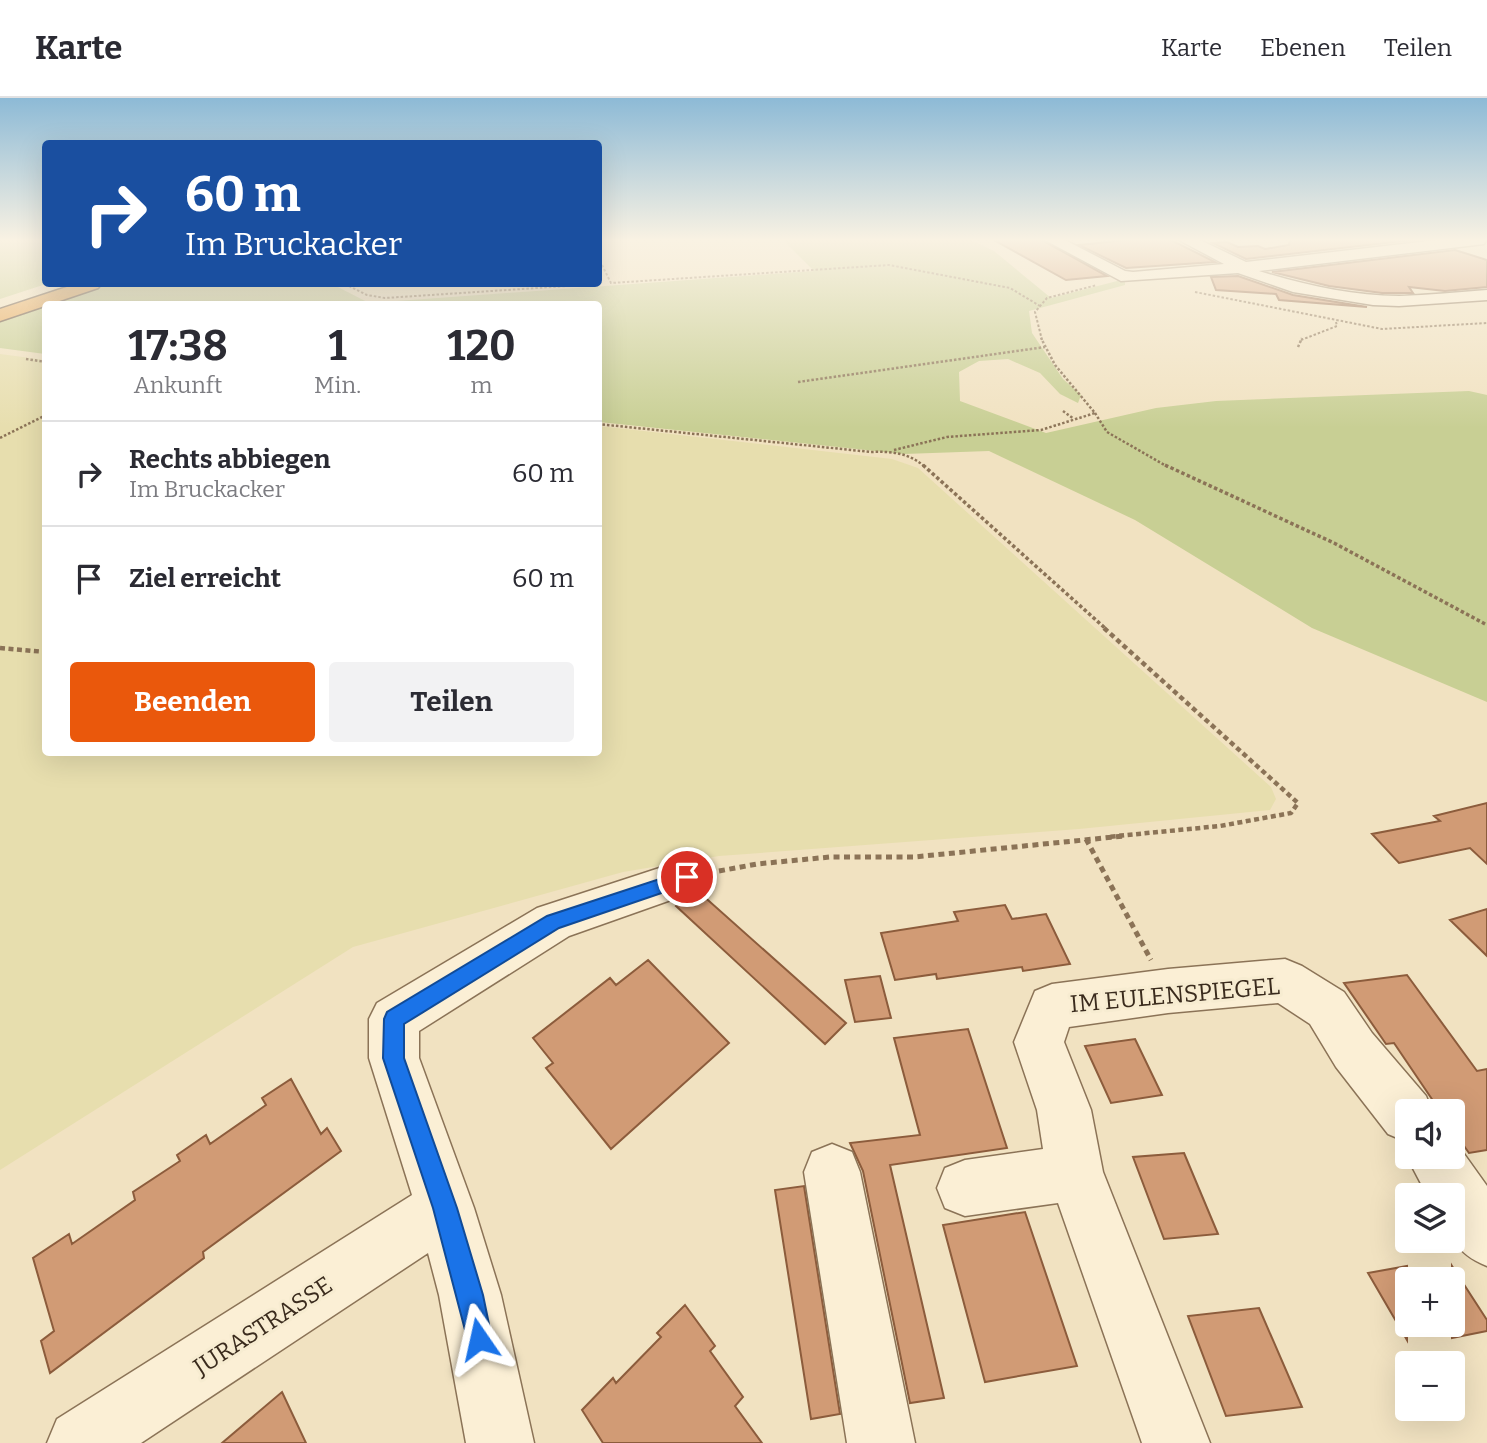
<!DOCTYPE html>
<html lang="de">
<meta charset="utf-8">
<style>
body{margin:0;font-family:Bitter,serif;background:#f2f2f3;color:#2b2b33;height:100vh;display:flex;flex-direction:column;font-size:26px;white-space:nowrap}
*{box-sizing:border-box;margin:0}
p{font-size:23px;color:#7c7c81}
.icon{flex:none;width:38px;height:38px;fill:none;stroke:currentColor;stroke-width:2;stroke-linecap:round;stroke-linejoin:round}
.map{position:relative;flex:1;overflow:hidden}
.panel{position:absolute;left:42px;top:203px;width:560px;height:455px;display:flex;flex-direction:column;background:#fff;border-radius:7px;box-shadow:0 7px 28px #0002}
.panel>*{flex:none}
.hud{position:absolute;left:42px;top:42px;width:560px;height:147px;border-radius:7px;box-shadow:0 7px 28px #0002;background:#1a4fa0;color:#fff;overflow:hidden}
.controls{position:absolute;left:1395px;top:1001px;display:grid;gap:14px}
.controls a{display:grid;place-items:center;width:70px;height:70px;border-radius:7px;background:#fff;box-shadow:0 7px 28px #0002;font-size:35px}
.pin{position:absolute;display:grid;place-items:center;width:60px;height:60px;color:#fff;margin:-30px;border:4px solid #fff;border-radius:50%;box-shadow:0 2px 7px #0007}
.me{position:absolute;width:77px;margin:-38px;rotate:349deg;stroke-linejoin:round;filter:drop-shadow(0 0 5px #0008)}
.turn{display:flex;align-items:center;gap:24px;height:147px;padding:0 28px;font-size:32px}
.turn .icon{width:91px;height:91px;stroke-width:2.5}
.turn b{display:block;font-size:49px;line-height:60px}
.eta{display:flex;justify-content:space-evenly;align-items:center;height:119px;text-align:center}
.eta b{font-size:42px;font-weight:700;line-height:49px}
.action{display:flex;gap:14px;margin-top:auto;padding:14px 28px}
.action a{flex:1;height:80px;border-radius:7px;background:#ea580c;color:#fff;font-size:28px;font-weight:700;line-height:80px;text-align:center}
.action a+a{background:#f2f2f3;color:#2b2b33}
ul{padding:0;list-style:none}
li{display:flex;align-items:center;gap:21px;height:105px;padding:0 28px;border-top:2px solid #e1e1e2}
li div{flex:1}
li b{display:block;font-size:26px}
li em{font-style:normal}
header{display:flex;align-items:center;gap:42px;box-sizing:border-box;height:98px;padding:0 35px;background:#fff;border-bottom:2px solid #e1e1e2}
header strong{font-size:33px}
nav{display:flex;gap:38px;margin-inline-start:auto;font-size:24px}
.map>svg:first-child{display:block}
.farmland{fill:#e7deae}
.green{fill:#c8cf94}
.building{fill:#d19b75;stroke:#8c5c3c;stroke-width:2}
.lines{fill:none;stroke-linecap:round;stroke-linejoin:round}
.minor-casing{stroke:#8b7357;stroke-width:3}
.highway-casing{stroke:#59412c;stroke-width:3}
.path-far4{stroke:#8b7357;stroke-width:2;stroke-dasharray:2.5 2;stroke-linecap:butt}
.path-far3{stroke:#8b7357;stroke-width:2.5;stroke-dasharray:2.5 2;stroke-linecap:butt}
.path-far2{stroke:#8b7357;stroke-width:3.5;stroke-dasharray:3.5 2.5;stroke-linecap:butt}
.path-far1{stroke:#8b7357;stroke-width:4.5;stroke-dasharray:5 3.5;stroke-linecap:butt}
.path{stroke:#8b7357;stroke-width:5;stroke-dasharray:6 4.5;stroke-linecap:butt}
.minor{fill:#fbefd5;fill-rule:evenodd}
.highway{fill:#e5a24d;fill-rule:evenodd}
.route{fill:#1a73e8;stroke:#114b97;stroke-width:2}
.labels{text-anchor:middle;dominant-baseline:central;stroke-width:6;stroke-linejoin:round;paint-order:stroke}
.near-street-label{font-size:24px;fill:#3a2b1d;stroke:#f7ecd1}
</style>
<header>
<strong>Karte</strong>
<nav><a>Karte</a><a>Ebenen</a><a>Teilen</a></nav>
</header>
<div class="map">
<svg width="1487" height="1345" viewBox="0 0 1487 1345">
<rect width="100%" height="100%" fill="#f1e2c1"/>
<path class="farmland" d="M0 256 45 262 46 654H598L599 328 892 361 918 370 1271 689 1276 701 1270 712 1079 731 719 758 623 774 353 849 0 1072Z"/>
<path class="green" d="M0 141H45L46 186 0 201Z
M782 141H969L994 153 1051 200 1125 181V187L1029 213 1032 235 1063 281 1081 297 1078 305 1060 296 1040 275 1008 261 979 263 959 274 960 303 1046 335 1156 310 1216 303 1469 293 1487 297V604L1312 530 1135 422 989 353 904 356 599 324 598 206H48L109 186H332L369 205 814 173Z
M45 207V256L0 250V223Z"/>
<path class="building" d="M992 141H1040L1107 178 1066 182Z
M1137 141H1169L1215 164 1126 170 1079 147Z
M1290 141H1420L1246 161 1213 145 1227 144 1238 149 1258 148 1265 151 1289 147Z
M1455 152 1487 162V189L1445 193 1409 189 1413 195H1382L1329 188 1272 174Z
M1238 178 1293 197 1367 209 1279 202 1276 196 1216 192 1211 179Z
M1487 705V766L1470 750 1399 765 1372 736 1440 723 1434 718Z
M700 795 846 925 825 946 676 808 688 799Z
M1005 807 1012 821 1046 816 1070 866 1023 873 1022 869 937 881 936 876 895 882 881 835 958 823 954 814Z
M1487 811V858L1450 822Z
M648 862 729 945 611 1051 546 970 553 965 533 940 610 880 616 887Z
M1407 877 1477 973 1487 971V1052L1469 1055 1452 1031V1013H1440L1394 945 1386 946 1344 885Z
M880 878 891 920 855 924 845 882Z
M968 931 1007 1050 890 1067 944 1300 910 1305 863 1073 850 1045 920 1037 894 940Z
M1135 941 1162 997 1111 1005 1085 948Z
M291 981 321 1036 327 1030 341 1053 203 1154 204 1160 50 1275 41 1243 54 1233 33 1160 69 1136 72 1146 135 1102 133 1094 180 1063 177 1057 206 1037 210 1046 266 1007 262 1000Z
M1184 1055 1218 1136 1164 1141 1133 1059Z
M804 1088 840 1316 811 1321 775 1092Z
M1025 1114 1077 1268 985 1284 943 1127Z
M1407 1168V1242L1368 1175Z
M1452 1168 1487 1222V1233L1452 1240Z
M685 1207 715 1248 710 1253 743 1299 735 1308 762 1345H603L582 1312 613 1280 616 1285 661 1239 657 1235Z
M1259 1210 1302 1309 1226 1318 1188 1218Z
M282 1294 306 1345H222Z"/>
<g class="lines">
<g class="minor-casing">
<path id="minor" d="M1043 141H1063L1125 173 1133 174 1224 166 1177 141H1198L1246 164 1446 141H1487L1484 146 1259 173C1304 187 1353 198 1399 198 1429 197 1458 194 1487 192V202L1399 208 1373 207 1293 194 1238 175 1121 183Z
M687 761 702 767 709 779 702 791 569 838 419 933V960L474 1110 501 1197 534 1345H466L439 1197 428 1155 141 1345H47L57 1321 412 1097 369 960V921L377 905 537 810Z
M1285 861 1302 868 1344 894 1372 935 1426 998 1432 1013H1407V1044L1388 1036 1336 969 1310 926 1278 905 1168 915 1069 929 1064 944 1091 1012 1103 1074 1210 1345H1142L1058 1105 965 1118 945 1110 937 1090 945 1070 965 1062 1043 1051 1037 1012 1014 944 1035 893 1052 886 1168 871Z
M1452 1039 1487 1088V1168C1448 1152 1452 1135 1452 1097H1427L1407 1059H1452Z
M832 1046 852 1054 860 1074 915 1345H847L804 1074 812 1054Z"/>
</g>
<g class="highway-casing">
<path id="highway" d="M76 186H101L98 190 0 223V211Z"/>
</g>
<path class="path-far4" d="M598 159 611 185 889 167 1010 190 1040 208
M345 186 367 197 385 200 598 186
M1195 194 1382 231 1487 225
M1042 242 1035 214 1047 200 1097 187
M1301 242 1337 228 1336 224"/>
<path class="path-far3" d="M1298 249 1302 240
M26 261 46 264
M798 284 1045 249
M1063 313 1074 321
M1095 315 1107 334 1168 369
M598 326 871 354C891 353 910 355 925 369
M0 340 46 317
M894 352 947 339 1041 332 1095 315 1055 267 1041 240"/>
<path class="path-far2" d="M923 367 1106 531
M1165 367 1334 445 1487 527"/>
<path class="path-far1" d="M1104 530 1298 705 1291 715 1220 728 1107 739
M0 550 46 554"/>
<path class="path" d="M1086 741 1151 862
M719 773 757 766 830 759H914L1124 738"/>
<use href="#minor" class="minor"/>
<use href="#highway" class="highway"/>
</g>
<linearGradient id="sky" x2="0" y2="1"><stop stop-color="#8dbad6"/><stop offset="0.43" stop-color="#f9f2e3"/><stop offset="1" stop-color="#f9f2e3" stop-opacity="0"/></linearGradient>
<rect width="1487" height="330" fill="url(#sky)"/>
<path class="route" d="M687 772 694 774 696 779 694 784 559 830 404 926V960L457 1110 483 1197 492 1241 489 1251 479 1254 470 1251 433 1110 383 960 384 921 387 914 547 818Z"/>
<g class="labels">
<g class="near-street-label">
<text transform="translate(1175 897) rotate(-5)">IM EULENSPIEGEL</text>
<text transform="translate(263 1228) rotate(-33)">JURASTRASSE</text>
</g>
</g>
</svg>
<div class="controls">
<a><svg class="icon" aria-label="sound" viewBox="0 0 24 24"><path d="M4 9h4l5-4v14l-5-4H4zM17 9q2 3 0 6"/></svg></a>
<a><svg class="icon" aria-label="layers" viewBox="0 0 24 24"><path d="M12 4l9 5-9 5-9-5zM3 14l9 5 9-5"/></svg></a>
<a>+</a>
<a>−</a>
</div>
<div class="pin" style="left:687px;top:779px;background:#d93025"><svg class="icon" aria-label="arrive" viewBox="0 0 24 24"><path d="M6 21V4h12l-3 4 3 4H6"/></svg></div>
<svg class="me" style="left:479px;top:1241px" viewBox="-20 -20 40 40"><path d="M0-17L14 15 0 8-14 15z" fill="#1a73e8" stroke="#fff" stroke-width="4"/></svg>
<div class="hud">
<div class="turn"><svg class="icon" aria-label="right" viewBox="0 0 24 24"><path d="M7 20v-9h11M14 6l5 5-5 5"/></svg><div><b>60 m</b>Im Bruckacker</div></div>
</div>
<section class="panel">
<div class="eta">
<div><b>17:38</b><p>Ankunft</p></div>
<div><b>1</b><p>Min.</p></div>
<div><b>120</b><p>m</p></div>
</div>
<ul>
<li><svg class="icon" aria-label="right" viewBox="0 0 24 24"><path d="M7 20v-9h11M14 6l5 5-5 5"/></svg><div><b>Rechts abbiegen</b><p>Im Bruckacker</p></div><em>60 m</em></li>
<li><svg class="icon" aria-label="arrive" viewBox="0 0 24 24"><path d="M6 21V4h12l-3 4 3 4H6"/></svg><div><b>Ziel erreicht</b></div><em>60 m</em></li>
</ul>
<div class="action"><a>Beenden</a><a>Teilen</a></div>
</section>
</div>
